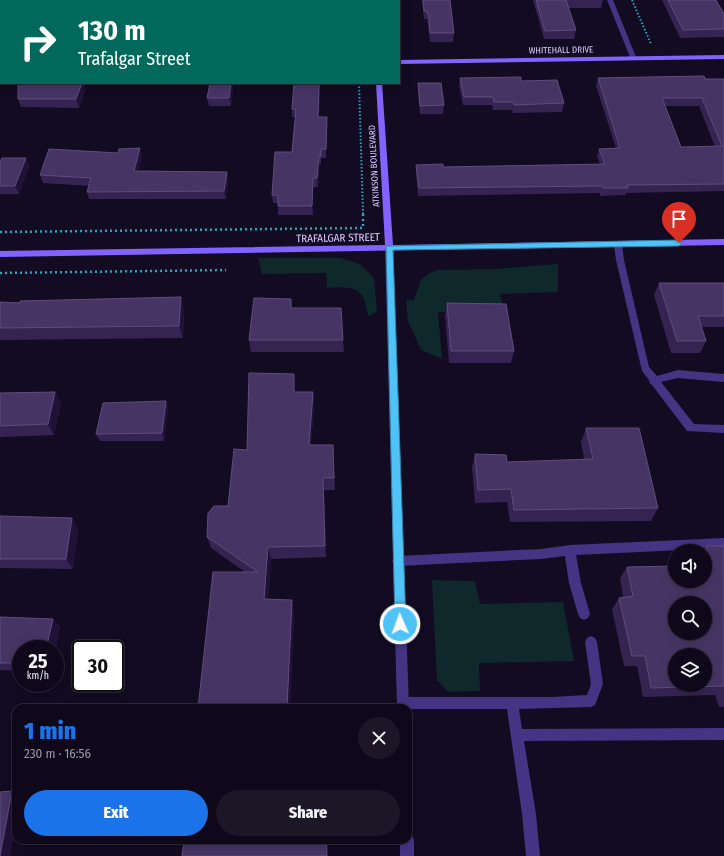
<!DOCTYPE html>
<meta charset="utf-8">
<style>
body{margin:0;font-family:"Fira Sans Condensed",sans-serif;background:#1c1627;color:#f1f3f6;height:100vh;display:flex;flex-direction:column;font-size:15px;white-space:nowrap}
*{box-sizing:border-box;margin:0}
p{font-size:13px;color:#9b9aa2}
.icon{flex:none;width:22px;height:22px;fill:none;stroke:currentColor;stroke-width:2;stroke-linecap:round;stroke-linejoin:round}
.map{position:relative;flex:1;overflow:hidden}
.sheet{position:absolute;left:12px;top:704px;width:400px;height:140px;display:flex;flex-direction:column;background:#0e081a;border-radius:12px;box-shadow:0 2px 10px #0003,0 0 0 1px #2e2939}
.sheet>*{flex:none}
.top-card{position:absolute;left:0px;top:0px;width:400px;height:84px;box-shadow:0 2px 10px #0003,0 0 0 1px #2e2939;background:#00695c;color:#fff;overflow:hidden}
.tools{position:absolute;left:668px;top:544px;display:grid;gap:8px}
.tools a{display:grid;place-items:center;width:44px;height:44px;border-radius:50%;background:#0e081a;box-shadow:0 2px 10px #0003,0 0 0 1px #2e2939;font-size:20px}
.speed{position:absolute;left:12px;top:640px;display:flex;gap:8px;font-size:20px;font-weight:700;text-align:center}
.speed>*{display:grid;place-content:center;width:52px;height:52px;border-radius:50%;background:#0e081a;box-shadow:0 2px 10px #0003,0 0 0 1px #2e2939;line-height:1}
.speed small{font-size:10px;font-weight:400}
.speed .limit{border:2px solid #111;border-radius:6px;background:#fff;color:#111}
.pin{position:absolute;display:grid;place-items:center;width:34px;height:34px;color:#fff;margin:-41px -17px;border-radius:50% 50% 50% 0;rotate:-45deg;box-shadow:0 0 4px #0007}
.pin .icon{rotate:45deg}
.me{position:absolute;width:44px;margin:-22px;rotate:358deg;stroke-linejoin:round;filter:drop-shadow(0 0 3px #0008)}
.turn{display:flex;align-items:center;gap:14px;height:84px;padding:0 12px;font-size:18px}
.turn .icon{width:52px;height:52px;stroke-width:2.5}
.turn b{display:block;font-size:28px;line-height:34px}
.round{display:grid;place-items:center;flex:none;width:42px;height:42px;border-radius:21px;background:#1c1627}
.summary{display:flex;align-items:center;justify-content:space-between;height:68px;padding:0 12px}
h1{font-size:24px;font-weight:800;line-height:30px;color:#1a73e8}
.cta{display:flex;gap:8px;margin-top:auto;padding:8px 12px}
.cta a{flex:1;height:46px;border-radius:24px;background:#1a73e8;color:#fff;font-size:16px;font-weight:800;line-height:46px;text-align:center}
.cta a+a{background:#1c1627;color:#f1f3f6}
.map>svg:first-child{display:block}
.green{fill:#0e282c}
.lines{fill:none;stroke-linecap:round;stroke-linejoin:round}
.path-far1{stroke:#25a8ba;stroke-width:2;stroke-dasharray:1.5 2;stroke-linecap:butt}
.path{stroke:#25a8ba;stroke-width:2.5;stroke-dasharray:2 3;stroke-linecap:butt}
.lane{fill:#453384;fill-rule:evenodd}
.street{fill:#453384;fill-rule:evenodd}
.secondary{fill:#8363ff;fill-rule:evenodd}
.wall{fill:#352351;fill-rule:evenodd}
.shaded-wall{fill:#201236}
.building{fill:#463564;stroke:#5e4d7c;fill-rule:evenodd}
.route{fill:#4fc3f7;stroke:#337fa1}
.labels{text-anchor:middle;dominant-baseline:central;stroke-width:4;stroke-linejoin:round;paint-order:stroke}
.far-street-label{font-size:9px;fill:#dbccff;stroke:#130b22}
.street-label{font-size:11px;fill:#dbccff;stroke:#130b22}
</style>
<div class="map">
<svg width="724" height="856" viewBox="0 0 724 856">
<rect width="100%" height="100%" fill="#130b22"/>
<path class="green" d="M258 258H340L360 264 374 278 377 312 368 316C367 310 366 302 363 297 357 285 338 287 327 288L326 273 262 274Z
M558 264V292L500 294 503 309 438 312 442 359 421 350 408 321 406 300H414L421 280 429 273 438 270 494 269Z
M432 580 475 581 480 604 563 602 574 661 479 663 480 691 448 692 437 680Z"/>
<g class="lines">
<path class="path-far1" d="M632 0 651 44
M359 83 363 214"/>
<path class="path" d="M0 232 363 228V213
M0 273 226 270"/>
<path class="lane" d="M618 241 622 244 624 260 649 367 657 376 678 370 724 374V382L678 378 661 382 694 424 724 425V433L687 431 652 385 650 384 649 380 642 371 616 260 614 244Z
M724 538V548L576 555 581 583 590 614 588 618 584 620 580 618 578 614 569 583 565 556 541 559 398 566 394 565 392 561 394 557 398 556 541 549 570 545Z
M591 636 595 638 597 642 603 684 595 705 591 707 519 709 522 729 724 728V740L524 741 536 814 540 856H526L522 814 507 709H408L399 707 397 703 399 699 403 697H552L587 695 591 684 585 642 587 638Z"/>
<path class="street" d="M372 0H378V1H372Z
M607 0H613L636 57 635 58 630 57Z
M0 64H1V68H0Z
M389 245 393 248 409 708 408 711V708H397L385 248Z
M408 834 412 835 414 840V856H400V840H408Z"/>
<path class="secondary" d="M724 55V59L399 64V60Z
M376 83H382L393 245 724 239V245L0 257V251L385 245Z"/>
</g>
<path class="wall" d="M422 0H450L454 33 453 42H430L428 25 427 19H424Z
M533 0H603L601 8H569L576 30 574 39H544Z
M662 0H716L724 14V37L680 38Z
M460 78 521 81 564 103 562 112 513 113 512 110H493L492 105H463L459 86Z
M598 78 724 79V191L626 193 625 195 600 196V193L418 196 416 173V165L443 167 600 164 597 156 599 149 616 148 596 86ZM665 106H699L715 147H681Z
M18 83H83L85 90 79 108 21 107 18 99Z
M294 83H320L319 117H327L326 158H321V164H319L318 187H313V215H278V203H273L272 195 292 152 295 117H292V109Z
M418 83 444 105 443 114H420L418 92Z
M233 87 231 106H209L207 98Z
M142 156 138 171 227 172 228 180 226 199H89L87 192 89 186 43 183 40 175Z
M26 158 29 166 19 194H0V162Z
M659 283H724V327H702L706 341 700 353H671L654 295Z
M291 299 292 308 343 340 344 352H251L249 340Z
M0 302 184 309 183 338 0 340Z
M447 303 514 351 511 363H449L445 315Z
M295 388V392H313L314 405 311 445H333L335 490H324L326 557 271 559 268 600 294 611 290 708 245 572 211 548 207 537 228 506 247 450Z
M55 392 61 403 54 435 0 437V393Z
M166 401 168 408 164 441H100L96 434Z
M586 428 658 508 651 521 510 522 507 502 475 503 472 467 475 454 507 462 584 459 581 442Z
M0 516 78 528 73 569 0 568Z
M706 546H724V707H719L715 695 643 697 637 666H624L612 609 619 598 623 597 620 578 627 567 705 581V551H701Z
M0 617 53 619 60 627 55 650V649H21V671L0 670Z"/>
<path class="shaded-wall" d="M3 0H10L9 1H2Z
M1 15V30L0 32V17Z
M82 83H83L85 90 79 108 76 99Z
M231 83H233V87L231 106 229 98Z
M319 83H320L319 125 318 117Z
M140 148 142 156 136 179 134 171Z
M319 156V164L318 187 317 178Z
M26 158 29 166 19 194 15 186Z
M227 172 228 180 226 199 224 191Z
M313 178V215L312 206Z
M181 297 184 309 183 338 179 326Z
M294 374 295 388 296 405 294 392Z
M55 392 61 403 54 435 48 424Z
M313 392 314 405 310 458 309 445Z
M166 401 168 408 164 441 162 433Z
M323 478 324 490 326 557 325 546Z
M72 518 78 528 73 569 66 559Z
M268 547 271 559 267 610 264 599Z
M292 600 294 611 290 708H287Z
M53 619 60 627 55 650V649H46Z
M12 791 16 794V825L10 856H0Z
M326 840H328V856H327Z"/>
<path class="building" d="M0 0H3L2 1H1V4L0 6Z
M72 0H107V1H71Z
M202 0H227V1H202Z
M293 0H322V1H293Z
M423 0H450L454 33H430L429 17 427 11H424Z
M536 0H566L576 30 545 31Z
M668 0H716L724 14V29L683 30Z
M0 6H1V15L0 17Z
M704 76 705 79H724V184L627 185 628 188H603L602 186 419 188 416 165 443 164V167L605 164 599 149 620 148 598 78ZM662 98H702L722 146 681 147Z
M521 77V81L557 80 564 103 514 105V102H494L493 97H464L460 78Z
M18 83H82L76 99H18Z
M210 83H231L229 98H207Z
M294 83H319L318 117H327L326 149H321V156H319L317 178H313L312 206H278V195H272L275 152H292L296 109H292Z
M418 83H441L444 105 420 106Z
M140 148 134 171 227 172 224 191 87 192 91 178 40 175 49 149 118 153 119 149Z
M2 158H26L15 186H0V162Z
M659 283H724V316H698L706 341H677Z
M181 297 179 326 0 328V302L20 303V301Z
M254 298 291 299V308H341L343 340H249Z
M447 303 506 304 514 351H451Z
M249 373 294 374V392H313L309 445H333L334 478H323L325 546 268 547 264 599 292 600 287 708H198L213 572H258L207 537 208 513 214 506H228L234 449 247 450Z
M55 392 48 424 0 426V393Z
M166 401 162 433 96 434 103 403Z
M586 428H639L658 508 514 510 511 489 478 490 475 454 506 455 507 462 593 459Z
M0 516 72 518 66 559H0Z
M706 546H724V686L651 688 645 656H632L619 598 633 596 627 567 675 566V581H705V565H711ZM675 603H705V633H675ZM675 655H705V685H675Z
M0 617 53 619 46 649H21V663H0Z
M12 791 0 856V792Z
M184 840H326L327 856H182Z"/>
<path class="route" d="M679 240 682 243 679 246 393 250 406 624 404 628 400 629 397 628 395 624 386 246Z"/>
<g class="labels">
<g class="far-street-label">
<text transform="translate(561 50) rotate(-1)">WHITEHALL DRIVE</text>
<text transform="translate(374 166) rotate(-93)">ATKINSON BOULEVARD</text>
</g>
<g class="street-label">
<text transform="translate(338 238) rotate(-1)">TRAFALGAR STREET</text>
</g>
</g>
</svg>
<div class="tools">
<a><svg class="icon" aria-label="sound" viewBox="0 0 24 24"><path d="M4 9h4l5-4v14l-5-4H4zM17 9q2 3 0 6"/></svg></a>
<a><svg class="icon" aria-label="search" viewBox="0 0 24 24"><circle cx="10" cy="10" r="6"/><path d="M15 15l6 6"/></svg></a>
<a><svg class="icon" aria-label="layers" viewBox="0 0 24 24"><path d="M12 4l9 5-9 5-9-5zM3 14l9 5 9-5"/></svg></a>
</div>
<div class="speed"><div>25<small>km/h</small></div><div class="limit">30</div></div>
<div class="pin" style="left:679px;top:243px;background:#d93025"><svg class="icon" aria-label="arrive" viewBox="0 0 24 24"><path d="M6 21V4h12l-3 4 3 4H6"/></svg></div>
<svg class="me" style="left:400px;top:624px" viewBox="-20 -20 40 40"><circle r="17" fill="#4fc3f7" stroke="#fff" stroke-width="3"/><path d="M0-11L8 9 0 5-8 9z" fill="#fff"/></svg>
<div class="top-card">
<div class="turn"><svg class="icon" aria-label="right" viewBox="0 0 24 24"><path d="M7 20v-9h11M14 6l5 5-5 5"/></svg><div><b>130 m</b>Trafalgar Street</div></div>
</div>
<section class="sheet">
<div class="summary"><div><h1>1 min</h1><p>230 m · 16:56</p></div><a class="round"><svg class="icon" aria-label="close" viewBox="0 0 24 24"><path d="M6 6l12 12M18 6L6 18"/></svg></a></div>
<div class="cta"><a>Exit</a><a>Share</a></div>
</section>
</div>
